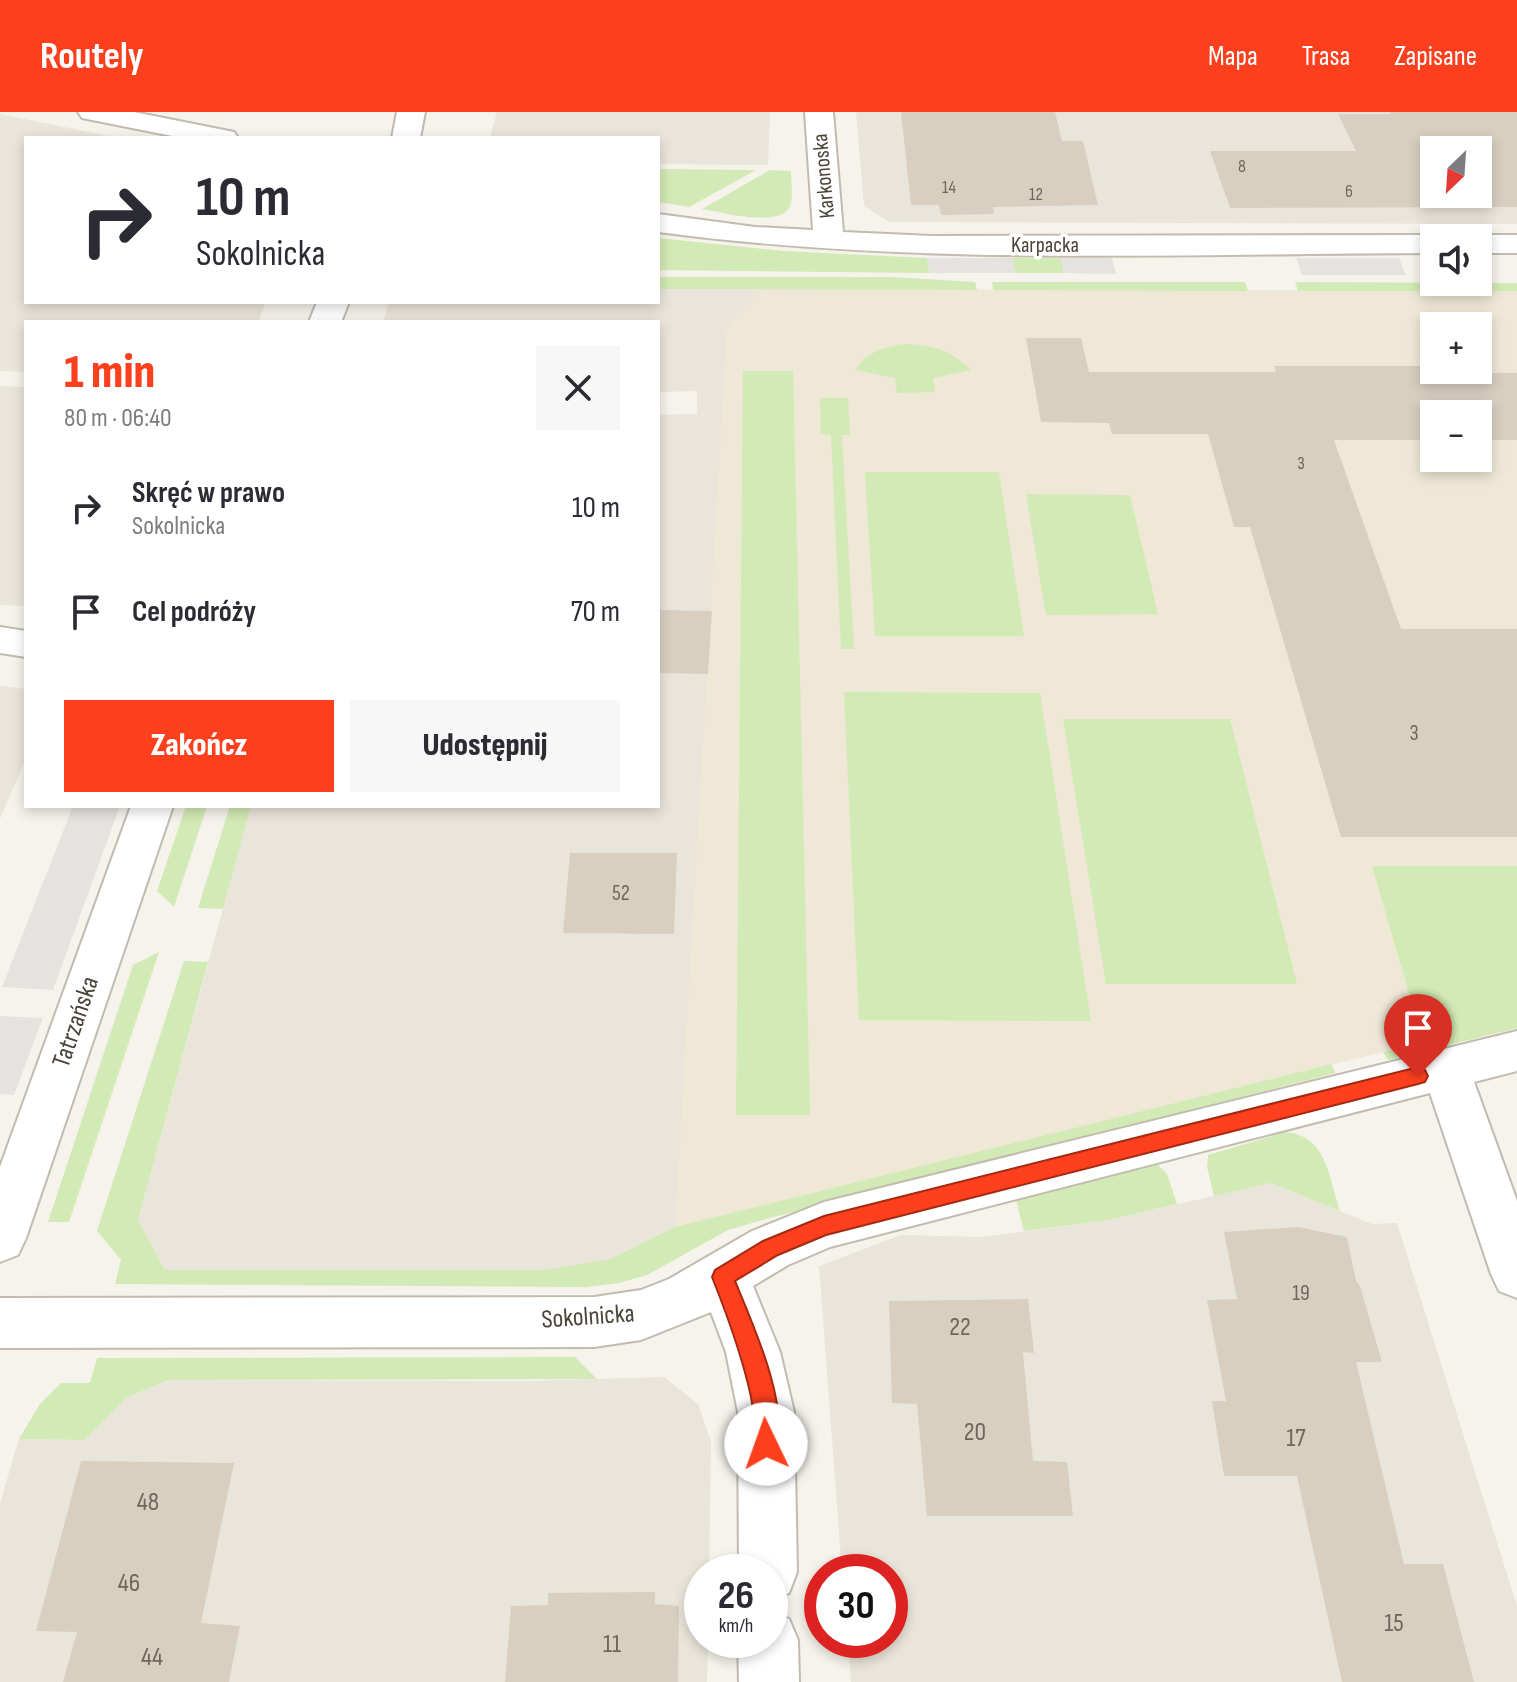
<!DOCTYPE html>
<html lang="pl">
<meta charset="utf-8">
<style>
body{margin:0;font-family:"Sofia Sans Condensed",sans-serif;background:#f7f7f7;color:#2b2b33;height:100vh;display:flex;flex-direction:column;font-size:30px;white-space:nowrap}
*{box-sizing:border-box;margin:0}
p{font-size:26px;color:#7c7c81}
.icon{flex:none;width:44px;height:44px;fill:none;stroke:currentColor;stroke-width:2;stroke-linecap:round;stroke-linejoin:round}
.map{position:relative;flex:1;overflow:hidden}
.details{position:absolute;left:24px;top:208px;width:636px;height:488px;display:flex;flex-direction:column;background:#fff;border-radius:0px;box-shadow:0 4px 12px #0003}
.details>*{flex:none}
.hud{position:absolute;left:24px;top:24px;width:636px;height:168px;border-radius:0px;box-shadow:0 4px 12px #0003;background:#fff;color:#2b2b33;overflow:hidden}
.needle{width:52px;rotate:205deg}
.buttons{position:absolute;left:1420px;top:24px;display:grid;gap:16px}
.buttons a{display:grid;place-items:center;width:72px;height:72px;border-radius:0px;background:#fff;box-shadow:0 4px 12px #0003;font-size:40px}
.speed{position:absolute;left:684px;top:1442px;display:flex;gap:16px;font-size:40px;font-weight:700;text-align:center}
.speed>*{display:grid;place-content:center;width:104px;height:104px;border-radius:50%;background:#fff;box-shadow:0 4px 12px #0003;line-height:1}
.speed small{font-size:20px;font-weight:400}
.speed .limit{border:12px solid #d22;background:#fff;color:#111}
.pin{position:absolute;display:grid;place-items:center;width:68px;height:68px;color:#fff;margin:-82px -34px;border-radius:50% 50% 50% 0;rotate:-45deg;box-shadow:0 0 8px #0007}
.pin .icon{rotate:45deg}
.me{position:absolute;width:88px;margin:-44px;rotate:357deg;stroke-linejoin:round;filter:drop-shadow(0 0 6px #0008)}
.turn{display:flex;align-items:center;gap:28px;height:168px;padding:0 40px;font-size:36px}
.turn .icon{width:104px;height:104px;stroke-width:2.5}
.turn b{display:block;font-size:56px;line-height:68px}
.round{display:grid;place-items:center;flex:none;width:84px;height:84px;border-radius:0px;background:#f7f7f7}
.head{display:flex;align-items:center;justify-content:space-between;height:136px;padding:0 40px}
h1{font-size:48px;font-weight:800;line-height:60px;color:#fc3f1d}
.primary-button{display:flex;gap:16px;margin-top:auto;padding:16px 40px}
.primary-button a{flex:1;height:92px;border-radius:0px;background:#fc3f1d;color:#fff;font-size:32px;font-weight:800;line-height:92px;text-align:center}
.primary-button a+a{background:#f7f7f7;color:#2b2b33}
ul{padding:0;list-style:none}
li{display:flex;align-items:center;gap:24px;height:104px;padding:0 40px}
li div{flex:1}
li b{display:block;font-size:30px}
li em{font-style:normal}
header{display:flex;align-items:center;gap:48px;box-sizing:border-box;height:112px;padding:0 40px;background:#fc3f1d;color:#fff}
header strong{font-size:38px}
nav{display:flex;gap:44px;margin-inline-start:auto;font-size:28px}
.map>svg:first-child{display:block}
.residential{fill:#eae5da;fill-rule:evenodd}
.education{fill:#efe8d6;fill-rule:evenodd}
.green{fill:#d2eab5}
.parking{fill:#e5e3e0}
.building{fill:#d8cfc1;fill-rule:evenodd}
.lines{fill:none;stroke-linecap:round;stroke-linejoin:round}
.minor-casing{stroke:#c2bbae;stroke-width:4}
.minor{fill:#fff;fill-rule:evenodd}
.route{fill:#fc3f1d;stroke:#a42913;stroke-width:2}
.labels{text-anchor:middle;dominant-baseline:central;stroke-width:7;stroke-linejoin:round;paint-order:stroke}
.far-number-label{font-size:18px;fill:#6e675b}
.far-street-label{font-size:22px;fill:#4b4439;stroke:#fff}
.number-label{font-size:22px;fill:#6e675b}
.street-label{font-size:26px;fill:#4b4439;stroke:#fff}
.near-number-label{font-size:26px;fill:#6e675b}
</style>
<header>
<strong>Routely</strong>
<nav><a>Mapa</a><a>Trasa</a><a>Zapisane</a></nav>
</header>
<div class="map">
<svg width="1517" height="1570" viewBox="0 0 1517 1570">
<rect width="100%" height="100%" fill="#f6f3ec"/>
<path class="residential" d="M497 0H770L768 53 658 52V26H490Z
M856 0H1517V112L889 110 864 94ZM1434 38H1478V82H1434Z
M0 2 118 26H26V190H266L258 210H26V260L0 259Z
M658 177 1517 179V906L675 1115 610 1147 545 1158H165L138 1108 251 694H658V303L697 302V279L658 280V210H383L389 190H658ZM1434 214H1478V258H1434ZM1434 302H1478V346H1434Z
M0 274 26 275V494L0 493Z
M0 574 26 577V646L0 707Z
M1271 1071 1372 1112 1397 1111 1517 1494V1570H851L848 1528H890V1460H842L819 1154 901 1123 982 1125 1108 1108Z
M664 1265 698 1292 711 1330 709 1460H702V1528H708L707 1570H0V1391L19 1327 85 1328 126 1286 168 1268 529 1269Z"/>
<path class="education" d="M762 177 1517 179V907L675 1115 727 215ZM1434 214H1478V258H1434ZM1434 302H1478V346H1434Z"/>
<path class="green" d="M658 57 756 58 689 95 658 90Z
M770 58 791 59C791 69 793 81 791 91 785 118 722 100 702 97Z
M658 126 783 139 927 146 930 161 658 158Z
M1012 146H1061L1064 161H1016Z
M658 165H892L975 170 977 178 658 177Z
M992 170H1245L1248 179 993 178Z
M1295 170 1517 171V179H1298Z
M910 232C935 234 954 240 971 258L933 266 935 280 897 281 895 266 855 258C868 238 888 234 910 232Z
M743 259H793L810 1003H736Z
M820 286H848L850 323H842L854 537H841L831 323 821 322Z
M865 360H999L1024 524H875Z
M1026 382 1130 383 1158 502 1046 503Z
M844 580 1040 581 1091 909 859 908Z
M1063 607H1230L1297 872H1106Z
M186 694H207L174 795 157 779Z
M230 694H251L223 797 198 796Z
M1372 754H1517V916L1388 948 1383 940 1423 929Z
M159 840 69 1110H48L133 853Z
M184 849 208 850 138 1108 165 1158H545L610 1147 675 1115 1332 952 1335 961 766 1107 728 1118 647 1163 619 1171 586 1175 115 1172 121 1148 97 1119Z
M1285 1020C1327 1023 1329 1066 1340 1099L1271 1071 1214 1084 1207 1055 1208 1043Z
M1156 1051 1167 1062 1177 1092 1108 1108 1024 1119 1016 1088Z
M575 1245 597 1267 168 1268 126 1286 85 1328 19 1327 40 1292 61 1271H90L97 1246Z"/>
<path class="parking" d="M927 146H1012L1016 161H930Z
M1061 146H1112L1116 162 1064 161Z
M1296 146H1399L1406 163H1302Z
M73 694H120L53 878 2 875Z
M0 904 43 906 14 983 0 982Z"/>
<path class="building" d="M901 0H1055L1062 29H1083L1098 93 993 95 994 102 941 103 939 93H911Z
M1390 0H1517V95L1230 96 1210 39H1356L1338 2H1391ZM1434 38H1478V82H1434Z
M1026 226H1081L1089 260H1276L1274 254H1432L1435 261H1517V328H1478V302H1434V328H1334L1401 517H1517V725H1341L1250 415H1234L1208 322H1112L1109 311 1041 310Z
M658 498 712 499 708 562 658 561Z
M570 741H677L674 822 563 821Z
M1298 1115 1347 1125 1356 1169 1360 1174 1382 1250H1356L1404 1452H1443L1474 1570H1342L1297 1364H1224L1212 1289H1226L1207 1188 1237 1187 1224 1120Z
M1028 1187 1034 1241 1023 1240 1033 1349 1067 1350 1073 1404H927L917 1292 892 1291 889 1189Z
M81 1349 234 1351 201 1511 240 1514 229 1570H63L77 1520 36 1519Z
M655 1480V1492L679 1494 678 1570H505L511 1494 548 1493V1481Z"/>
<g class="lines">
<g class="minor-casing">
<path id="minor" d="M78 0H134L234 20 238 26H182L82 6Z
M397 0H425L420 26H392Z
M805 0H833L843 120 932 124 1434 123 1445 126H1434V141C1176 142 914 154 658 120V102L755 115 813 118Z
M1478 123H1517V141H1478V126H1467Z
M317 190H349L341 210H309Z
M0 515 26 519V545L0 541Z
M131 694H173L26 1126 18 1143 0 1150V1055Z
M1517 919V959L1474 970 1517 1089V1186L1499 1179 1491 1162 1430 981 830 1135 788 1153 753 1174 780 1240 794 1300 797 1460 789 1481 770 1488V1460H739L738 1300 726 1240 711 1200 641 1228 594 1235 0 1236V1186L594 1185 641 1178 669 1167 752 1119 824 1090Z
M770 1499 789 1507 798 1528 799 1570H739L738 1528H770Z"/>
</g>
<use href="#minor" class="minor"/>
</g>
<path class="route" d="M1418 955 1425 958 1428 964 1425 970 1418 972 826 1123 778 1143 735 1169C752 1210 792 1298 775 1340L766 1344 758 1340C751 1324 755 1303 751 1285 742 1243 728 1205 712 1165L715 1158 763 1129 824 1104Z"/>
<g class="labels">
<g class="far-number-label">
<text x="1242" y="54">8</text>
<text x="949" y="75">14</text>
<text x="1349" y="79">6</text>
<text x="1036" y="82">12</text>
<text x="1301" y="351">3</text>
</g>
<g class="far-street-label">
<text transform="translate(824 64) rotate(-95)">Karkonoska</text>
<text x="1045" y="133">Karpacka</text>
</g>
<g class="number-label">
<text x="1414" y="621">3</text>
<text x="621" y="781">52</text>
<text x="1301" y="1181">19</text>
</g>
<g class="street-label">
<text transform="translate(76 910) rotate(-71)">Tatrzańska</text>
<text transform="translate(588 1205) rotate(-4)">Sokolnicka</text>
</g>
<g class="near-number-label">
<text x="960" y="1215">22</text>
<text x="975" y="1320">20</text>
<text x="1296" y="1326">17</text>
<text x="148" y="1390">48</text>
<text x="129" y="1471">46</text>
<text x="1394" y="1511">15</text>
<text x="612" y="1532">11</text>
<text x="152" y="1545">44</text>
</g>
</g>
</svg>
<div class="buttons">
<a><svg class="needle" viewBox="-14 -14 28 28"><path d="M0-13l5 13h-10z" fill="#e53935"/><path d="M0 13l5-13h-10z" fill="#7c7c81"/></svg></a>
<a><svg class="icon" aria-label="sound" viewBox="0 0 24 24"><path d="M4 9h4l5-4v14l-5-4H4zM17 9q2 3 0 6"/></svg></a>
<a>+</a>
<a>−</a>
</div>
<div class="speed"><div>26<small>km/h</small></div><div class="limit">30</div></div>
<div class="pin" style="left:1418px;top:964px;background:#d93025"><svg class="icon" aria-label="arrive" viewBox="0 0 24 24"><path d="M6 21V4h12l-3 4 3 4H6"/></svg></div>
<svg class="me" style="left:766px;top:1332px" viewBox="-20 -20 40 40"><circle r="19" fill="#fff"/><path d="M0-13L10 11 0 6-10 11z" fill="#fc3f1d"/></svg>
<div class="hud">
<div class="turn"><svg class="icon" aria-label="right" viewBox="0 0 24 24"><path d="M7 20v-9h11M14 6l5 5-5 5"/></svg><div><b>10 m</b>Sokolnicka</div></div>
</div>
<section class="details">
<div class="head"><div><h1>1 min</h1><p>80 m · 06:40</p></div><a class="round"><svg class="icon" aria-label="close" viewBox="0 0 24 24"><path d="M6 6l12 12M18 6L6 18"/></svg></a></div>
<ul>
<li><svg class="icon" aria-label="right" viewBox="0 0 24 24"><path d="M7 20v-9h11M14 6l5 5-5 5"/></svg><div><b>Skręć w prawo</b><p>Sokolnicka</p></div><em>10 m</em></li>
<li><svg class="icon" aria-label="arrive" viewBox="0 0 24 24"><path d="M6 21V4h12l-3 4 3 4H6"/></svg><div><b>Cel podróży</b></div><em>70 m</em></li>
</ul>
<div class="primary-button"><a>Zakończ</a><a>Udostępnij</a></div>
</section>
</div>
